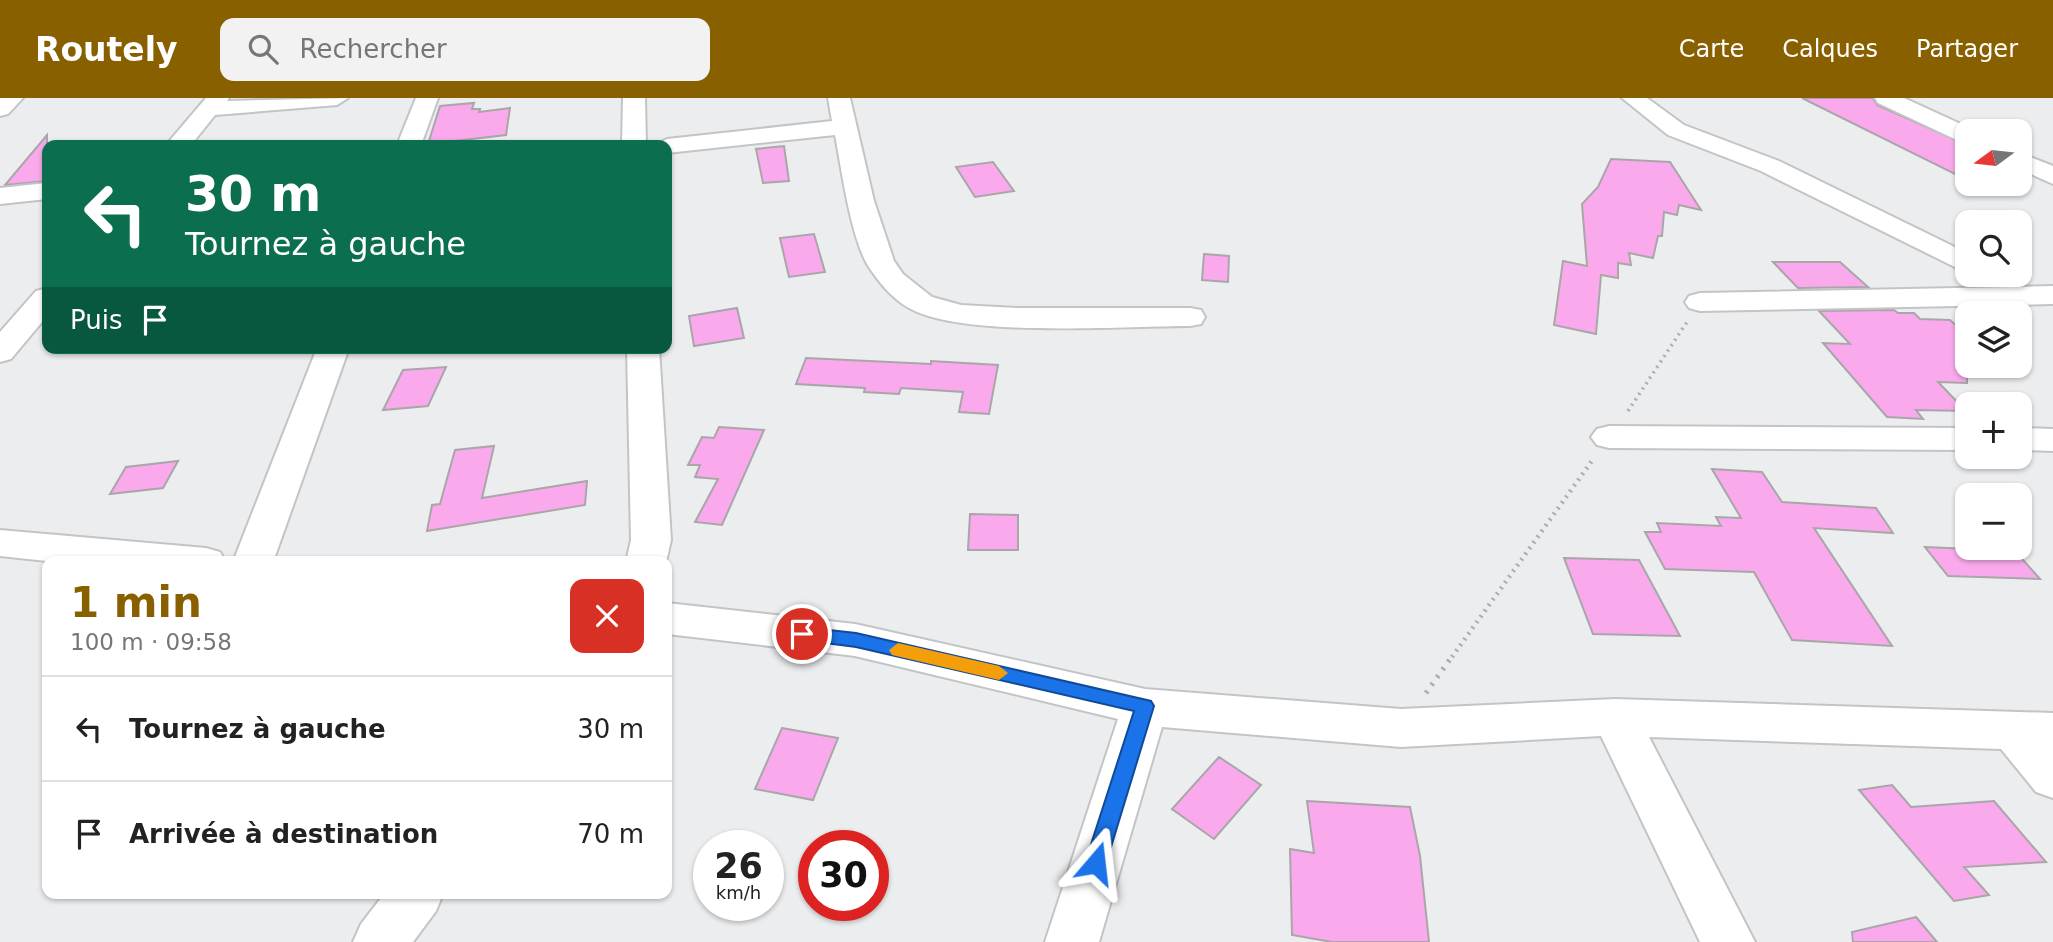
<!DOCTYPE html>
<html lang="fr">
<meta charset="utf-8">
<style>
body{margin:0;font-family:"DejaVu Sans",sans-serif;background:#f2f2f2;color:#222;height:100vh;display:flex;flex-direction:column;font-size:26px;white-space:nowrap}
*{box-sizing:border-box;margin:0}
p{font-size:23px;color:#767676}
.icon{flex:none;width:38px;height:38px;fill:none;stroke:currentColor;stroke-width:2;stroke-linecap:round;stroke-linejoin:round}
.map{position:relative;flex:1;overflow:hidden}
.drawer{position:absolute;left:42px;top:458px;width:630px;height:343px;display:flex;flex-direction:column;background:#fff;border-radius:14px;box-shadow:0 2px 5px #0004}
.drawer>*{flex:none}
.guide{position:absolute;left:42px;top:42px;width:630px;height:214px;border-radius:14px;box-shadow:0 2px 5px #0004;background:#0b6e4f;color:#fff;overflow:hidden}
.needle{width:46px;rotate:255deg}
.controls{position:absolute;left:1955px;top:21px;display:grid;gap:14px}
.controls a{display:grid;place-items:center;width:77px;height:77px;border-radius:14px;background:#fff;box-shadow:0 2px 5px #0004;font-size:35px}
.speed{position:absolute;left:693px;top:732px;display:flex;gap:14px;font-size:35px;font-weight:700;text-align:center}
.speed>*{display:grid;place-content:center;width:91px;height:91px;border-radius:50%;background:#fff;box-shadow:0 2px 5px #0004;line-height:1}
.speed small{font-size:18px;font-weight:400}
.speed .limit{border:10px solid #d22;background:#fff;color:#111}
.pin{position:absolute;display:grid;place-items:center;width:60px;height:60px;color:#fff;margin:-30px;border:4px solid #fff;border-radius:50%;box-shadow:0 2px 7px #0007}
.me{position:absolute;width:77px;margin:-38px;rotate:17deg;stroke-linejoin:round;filter:drop-shadow(0 0 5px #0008)}
.turn{display:flex;align-items:center;gap:24px;height:147px;padding:0 28px;font-size:32px}
.turn .icon{width:91px;height:91px;stroke-width:2.5}
.turn b{display:block;font-size:49px;line-height:60px}
.then{display:flex;align-items:center;height:66px;padding:0 28px;background:#0003;gap:14px;font-size:26px}
.round{display:grid;place-items:center;flex:none;width:74px;height:74px;border-radius:14px;background:#f2f2f2}
.head{display:flex;align-items:center;justify-content:space-between;height:119px;padding:0 28px}
h1{font-size:42px;font-weight:700;line-height:52px;color:#896000}
ul{padding:0;list-style:none}
li{display:flex;align-items:center;gap:21px;height:105px;padding:0 28px;border-top:2px solid #e0e0e0}
li div{flex:1}
li b{display:block;font-size:26px}
li em{font-style:normal}
header{display:flex;align-items:center;gap:42px;box-sizing:border-box;height:98px;padding:0 35px;background:#896000;color:#fff}
header strong{font-size:33px}
nav{display:flex;gap:38px;margin-inline-start:auto;font-size:24px}
.search{width:490px;height:63px;background:#f2f2f2;display:flex;align-items:center;gap:18px;box-sizing:border-box;padding:0 24px;border-radius:14px;color:#767676;font-size:26px}
.map>svg:first-child{display:block}
.building{fill:#faaaec;stroke:#a8a6a8;stroke-width:2}
.lines{fill:none;stroke-linecap:round;stroke-linejoin:round}
.minor-casing{stroke:#c3c4c6;stroke-width:4}
.path-far2{stroke:#acadaf;stroke-width:3.5;stroke-dasharray:2 4.5;stroke-linecap:butt}
.path-far1{stroke:#acadaf;stroke-width:4.5;stroke-dasharray:2 5;stroke-linecap:butt}
.path{stroke:#acadaf;stroke-width:5;stroke-dasharray:2.5 7;stroke-linecap:butt}
.minor{fill:#fff;fill-rule:evenodd}
.route{fill:#1a73e8;stroke:#114b97;stroke-width:2}
.slow{fill:#f59e0b}
</style>
<header>
<strong>Routely</strong>
<div class="search"><svg class="icon" aria-label="search" viewBox="0 0 24 24"><circle cx="10" cy="10" r="6"/><path d="M15 15l6 6"/></svg>Rechercher</div>
<nav><a>Carte</a><a>Calques</a><a>Partager</a></nav>
</header>
<div class="map">
<svg width="2053" height="844" viewBox="0 0 2053 844">
<rect width="100%" height="100%" fill="#ecedef"/>
<path class="building" d="M1802 0H1873L1877 7 1967 47V82Z
M474 5 472 11H480L479 14 510 10 506 37 428 46 440 8Z
M47 37V83L5 87Z
M784 48 789 83 763 85 756 51Z
M1611 61 1670 64 1701 112 1679 107 1677 117 1664 114 1662 138H1658L1653 160 1629 155 1631 167 1618 165V180L1601 177 1596 236 1554 227 1563 163 1587 168 1582 106 1598 89Z
M993 64 1014 93 975 99 956 69Z
M814 136 825 174 789 179 780 140Z
M1204 156 1229 158 1228 184 1202 182Z
M1773 164H1840L1868 189 1798 190Z
M737 210 744 240 694 248 689 218Z
M1894 212 1898 215H1914L1920 221 1950 222 1967 237V285L1938 284 1966 313 1916 312 1923 321 1887 319 1823 245 1850 246 1819 213Z
M806 260 931 266V263L998 267 989 316 959 314 963 294 901 290 899 296 864 294 865 290 796 286Z
M446 269 428 308 383 312 403 272Z
M719 329 764 332 722 427 695 424 718 381 695 379 700 367H688L702 339 714 340Z
M494 348 482 400 587 383 585 407 427 433 432 407 440 406 455 352Z
M178 363 163 390 110 396 126 369Z
M1712 371 1762 374 1782 404 1876 410 1893 435 1814 430 1892 548 1792 542 1754 474 1665 471 1645 434H1661L1657 425 1721 428 1716 419 1741 420Z
M970 416 1018 417V452H968Z
M1925 449 2015 453 2040 481 1948 478Z
M1564 460 1639 462 1680 538 1593 536Z
M782 630 838 640 813 702 755 691Z
M1219 659 1261 687 1214 741 1172 711Z
M1892 687 1911 709 1994 703 2046 764 1964 769 1989 797 1954 803 1859 692Z
M1307 703 1410 709 1420 758 1429 844H1332L1292 837 1290 751 1314 755Z
M1916 819 1937 844H1853L1852 834Z"/>
<g class="lines">
<g class="minor-casing">
<path id="minor" d="M0 0H23L8 16 0 18Z
M206 0H229L227 3 348 0 337 7 215 17 191 47H166Z
M416 0H438L421 47H397Z
M623 0H645L646 47H622Z
M828 0H850L874 103 894 163 903 176 932 199 961 207 1017 210H1190L1201 212 1205 219 1201 226 1190 228C1124 228 965 240 911 211 893 202 877 182 867 166 850 135 842 73 835 37L667 55V47H655L667 41 832 23Z
M1622 0H1647L1684 27 1779 63 1967 155V175L1761 73 1668 37Z
M1875 0H1904L1976 33H1967V45L1959 43 1878 5Z
M2020 55 2053 68V86L2020 71Z
M47 85V101L0 106V90Z
M2053 188V206L1700 213 1689 210 1685 204 1689 198 1700 195Z
M47 190V218L11 261 0 264V234L36 193Z
M317 250H349L273 464H233Z
M627 250H659L671 442 666 464H626L631 442Z
M1609 328 1967 330V352L1609 350 1597 347 1591 339 1597 331Z
M2020 330 2053 331V353L2020 352Z
M0 432 206 450 220 454 226 464H56L0 458Z
M667 505 855 526 1145 591 1401 611 1615 601 2053 615V700L2036 694 2001 651 1649 639 1755 844H1700L1601 638 1401 649 1162 629 1099 844H1045L1118 621 855 558 667 536Z
M384 796H443L436 813 413 844H353L361 826Z"/>
</g>
<path class="path-far2" d="M1628 313 1687 224"/>
<path class="path-far1" d="M1452 559 1594 360"/>
<path class="path" d="M1426 595 1453 557"/>
<use href="#minor" class="minor"/>
</g>
<path class="route" d="M802 529 856 535 1151 603 1154 608 1104 772 1096 775 1088 772 1085 765 1134 613 856 549 795 541 793 536Z"/>
<path class="slow" d="M898 545 999 568 1008 575 999 582 892 557 889 552Z"/>
</svg>
<div class="controls">
<a><svg class="needle" viewBox="-14 -14 28 28"><path d="M0-13l5 13h-10z" fill="#e53935"/><path d="M0 13l5-13h-10z" fill="#767676"/></svg></a>
<a><svg class="icon" aria-label="search" viewBox="0 0 24 24"><circle cx="10" cy="10" r="6"/><path d="M15 15l6 6"/></svg></a>
<a><svg class="icon" aria-label="layers" viewBox="0 0 24 24"><path d="M12 4l9 5-9 5-9-5zM3 14l9 5 9-5"/></svg></a>
<a>+</a>
<a>−</a>
</div>
<div class="speed"><div>26<small>km/h</small></div><div class="limit">30</div></div>
<div class="pin" style="left:802px;top:536px;background:#d93025"><svg class="icon" aria-label="arrive" viewBox="0 0 24 24"><path d="M6 21V4h12l-3 4 3 4H6"/></svg></div>
<svg class="me" style="left:1096px;top:765px" viewBox="-20 -20 40 40"><path d="M0-17L14 15 0 8-14 15z" fill="#1a73e8" stroke="#fff" stroke-width="4"/></svg>
<div class="guide">
<div class="turn"><svg class="icon" aria-label="left" viewBox="0 0 24 24"><path d="M17 20v-9H6M10 6l-5 5 5 5"/></svg><div><b>30 m</b>Tournez à gauche</div></div>
<div class="then">Puis<svg class="icon" aria-label="arrive" viewBox="0 0 24 24"><path d="M6 21V4h12l-3 4 3 4H6"/></svg></div>
</div>
<section class="drawer">
<div class="head"><div><h1>1 min</h1><p>100 m · 09:58</p></div><a class="round" style="background:#d93025;color:#fff"><svg class="icon" aria-label="close" viewBox="0 0 24 24"><path d="M6 6l12 12M18 6L6 18"/></svg></a></div>
<ul>
<li><svg class="icon" aria-label="left" viewBox="0 0 24 24"><path d="M17 20v-9H6M10 6l-5 5 5 5"/></svg><div><b>Tournez à gauche</b></div><em>30 m</em></li>
<li><svg class="icon" aria-label="arrive" viewBox="0 0 24 24"><path d="M6 21V4h12l-3 4 3 4H6"/></svg><div><b>Arrivée à destination</b></div><em>70 m</em></li>
</ul>
</section>
</div>
